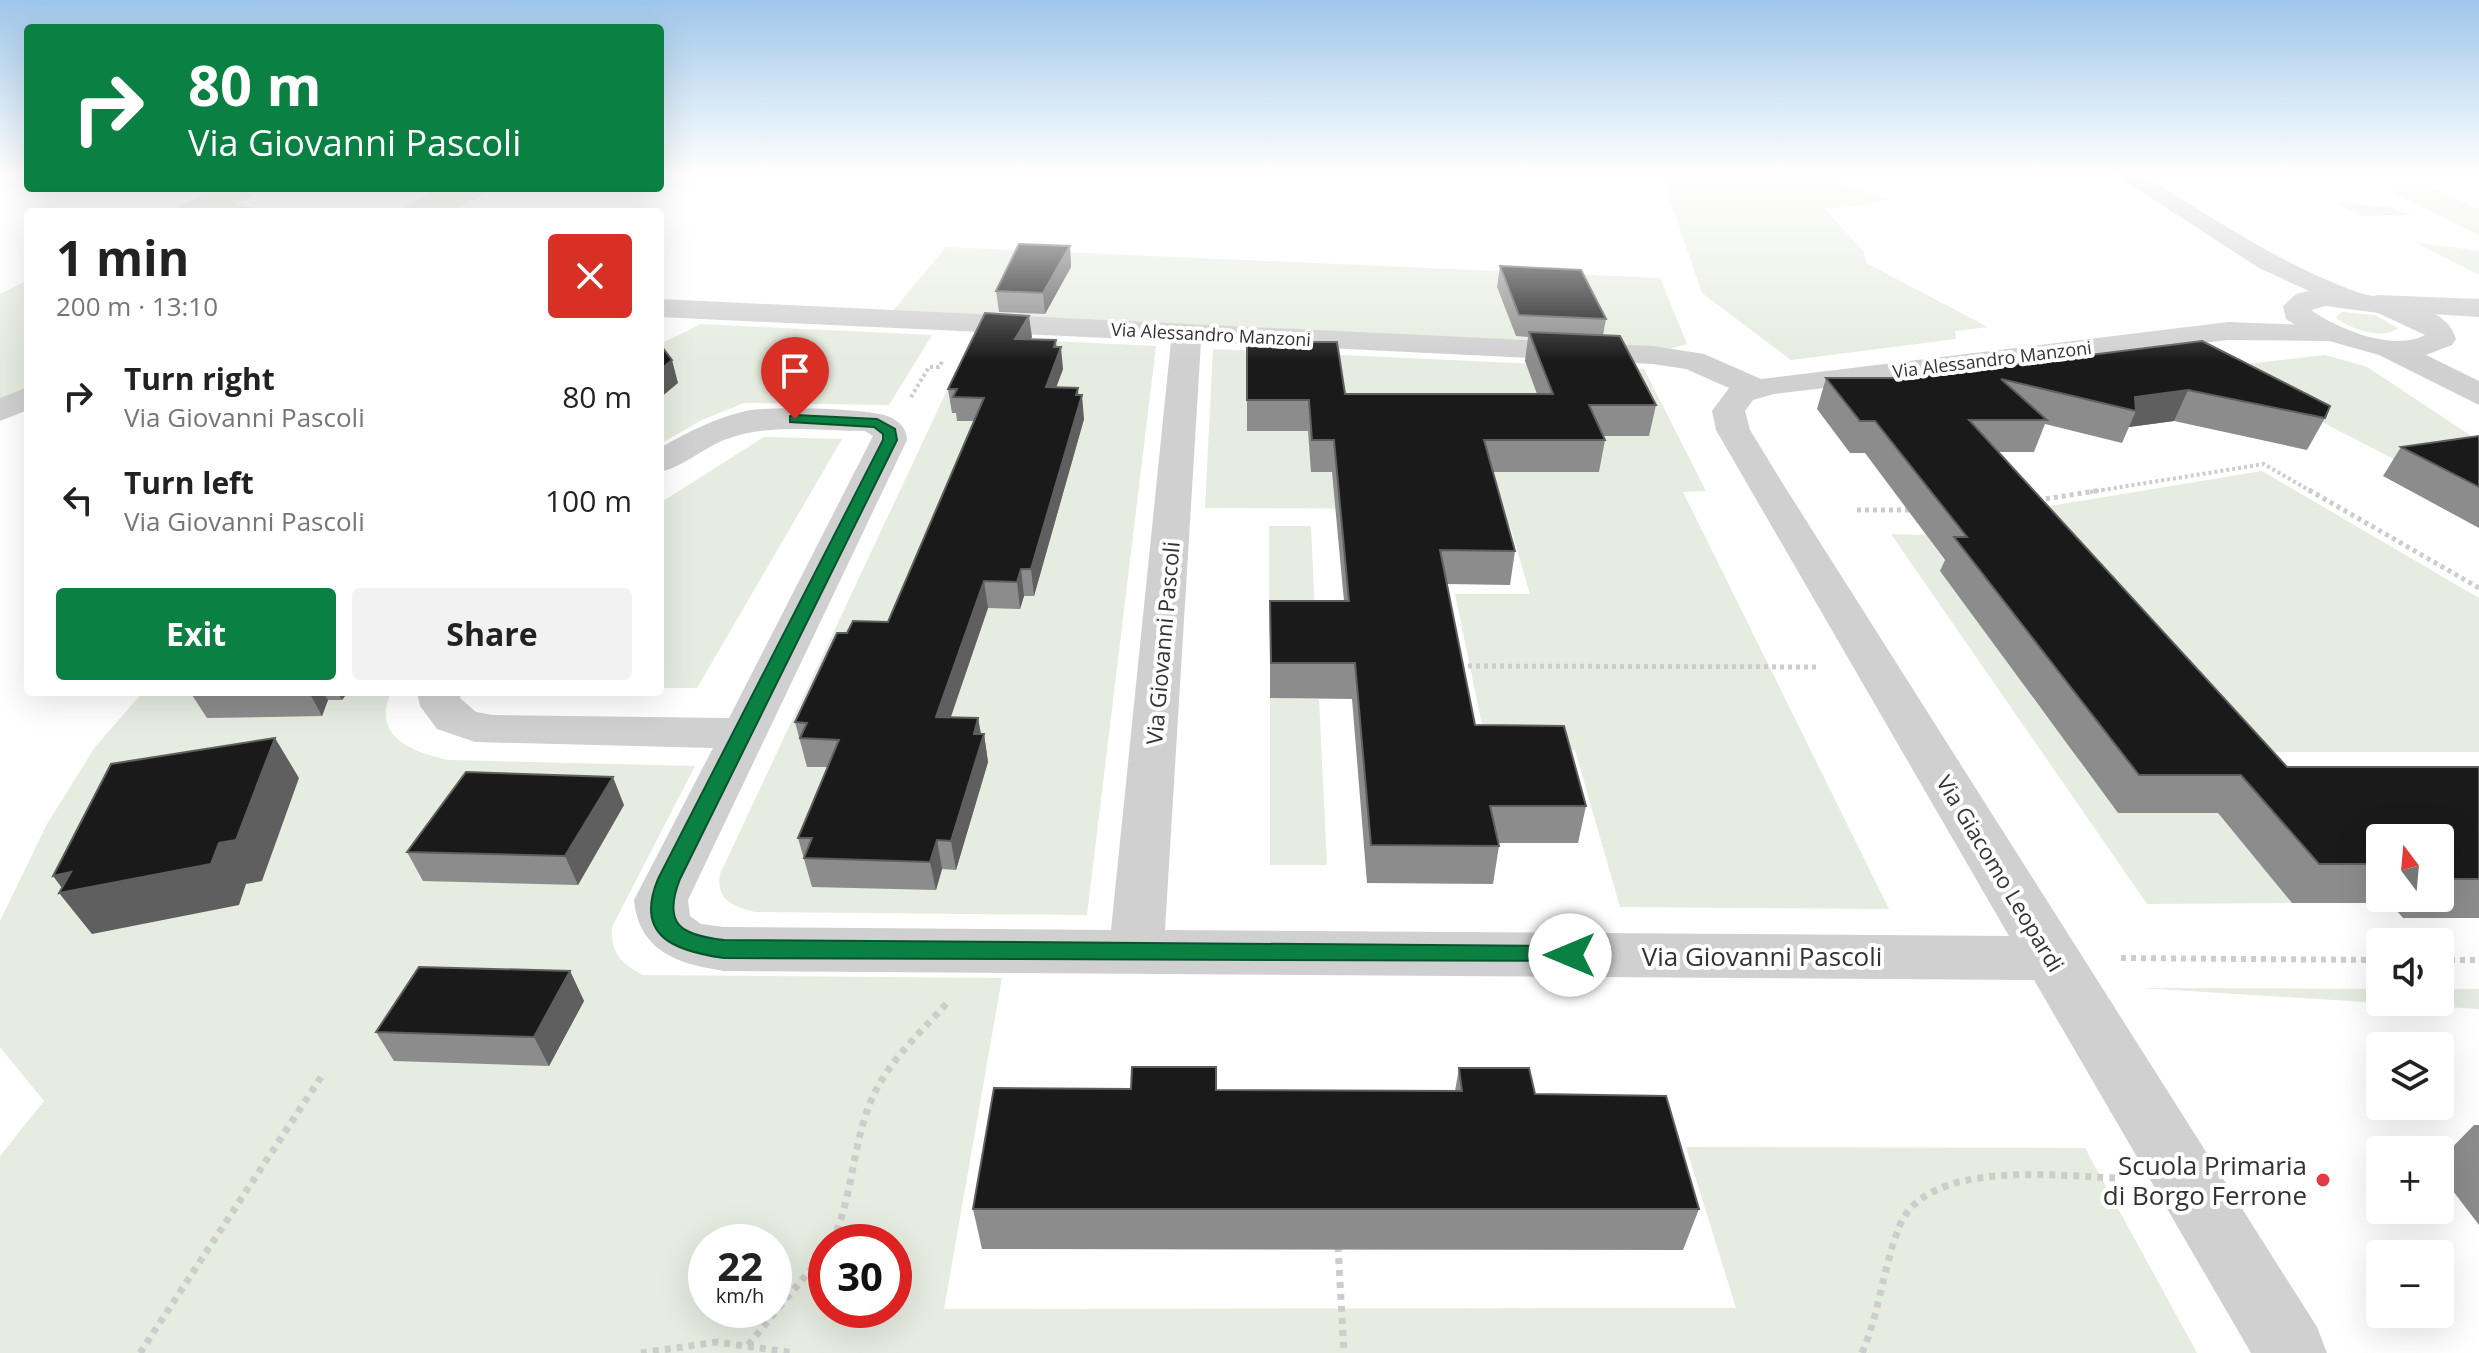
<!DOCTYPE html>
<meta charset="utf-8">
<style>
:root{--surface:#fff;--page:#f2f2f2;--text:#222;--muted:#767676;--accent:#0b8043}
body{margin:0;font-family:"Open Sans",sans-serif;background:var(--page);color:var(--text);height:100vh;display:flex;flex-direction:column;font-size:30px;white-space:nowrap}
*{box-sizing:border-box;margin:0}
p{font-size:26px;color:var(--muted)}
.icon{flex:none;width:44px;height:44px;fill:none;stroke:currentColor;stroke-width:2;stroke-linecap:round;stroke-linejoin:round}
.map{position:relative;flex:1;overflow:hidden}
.panel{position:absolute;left:24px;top:208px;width:640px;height:488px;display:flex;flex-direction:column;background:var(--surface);border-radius:8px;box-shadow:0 8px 32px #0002}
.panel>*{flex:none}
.hud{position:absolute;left:24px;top:24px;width:640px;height:168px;border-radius:8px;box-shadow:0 8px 32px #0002;background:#0b8043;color:#fff;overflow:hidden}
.needle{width:52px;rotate:344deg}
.controls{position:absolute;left:2366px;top:824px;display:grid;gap:16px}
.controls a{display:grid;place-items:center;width:88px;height:88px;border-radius:8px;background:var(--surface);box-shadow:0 8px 32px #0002;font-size:40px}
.speed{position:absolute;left:688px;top:1224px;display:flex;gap:16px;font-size:40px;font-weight:700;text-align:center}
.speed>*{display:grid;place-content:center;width:104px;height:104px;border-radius:50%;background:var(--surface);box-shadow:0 8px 32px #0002;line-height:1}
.speed small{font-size:20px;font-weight:400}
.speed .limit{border:12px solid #d22;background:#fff;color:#111}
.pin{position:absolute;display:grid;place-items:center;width:68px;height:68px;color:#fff;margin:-82px -34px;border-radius:50% 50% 50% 0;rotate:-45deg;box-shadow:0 0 8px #0007}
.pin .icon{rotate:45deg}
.me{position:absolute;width:88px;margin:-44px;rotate:270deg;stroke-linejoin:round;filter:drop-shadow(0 0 6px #0008)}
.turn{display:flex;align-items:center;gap:28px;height:168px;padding:0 32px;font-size:36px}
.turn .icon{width:104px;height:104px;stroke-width:2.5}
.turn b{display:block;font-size:56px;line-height:68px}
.round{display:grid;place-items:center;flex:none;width:84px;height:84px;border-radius:8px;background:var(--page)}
.summary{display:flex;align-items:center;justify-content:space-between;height:136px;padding:0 32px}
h1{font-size:48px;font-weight:700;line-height:60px}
.button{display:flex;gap:16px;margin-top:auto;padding:16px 32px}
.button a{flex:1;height:92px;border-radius:8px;background:var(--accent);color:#fff;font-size:32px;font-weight:700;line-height:92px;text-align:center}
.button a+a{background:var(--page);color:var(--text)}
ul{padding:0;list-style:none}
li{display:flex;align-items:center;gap:24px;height:104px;padding:0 32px}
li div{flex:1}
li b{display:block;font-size:30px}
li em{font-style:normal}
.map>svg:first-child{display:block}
</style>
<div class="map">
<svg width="2479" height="1353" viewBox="0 0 2479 1353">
<rect width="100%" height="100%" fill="#fff"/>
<!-- green -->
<path fill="#e6ecdf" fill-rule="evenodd" d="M 1709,172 L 1811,172 L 1889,199 L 1854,207 L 1824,208 L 1864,252 L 1866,263 L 1988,327 L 1955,331 L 1956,339 L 1791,360 L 1702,293 L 1664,182 Z
M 216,188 L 253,188 L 248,191 L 250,197 L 236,204 L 252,208 L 245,212 L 167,212 Z
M 438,188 L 497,188 L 449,212 L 396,212 Z
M 2438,190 L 2479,209 L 2479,235 L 2388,191 Z
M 2334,202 L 2389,207 L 2412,215 L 2362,216 Z
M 2414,242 L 2479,251 L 2479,275 Z
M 946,247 L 1660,278 L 1687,344 L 1669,349 L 892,312 Z
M 28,280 L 28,390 L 0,403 L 0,294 Z
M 2342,312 L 2375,315 L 2398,328 C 2385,340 2349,330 2336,317 Z
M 701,324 L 932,335 L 889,405 L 744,403 L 702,420 L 660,444 L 660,344 Z
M 972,337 L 1156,346 L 1087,915 L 755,912 C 732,906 716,900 720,874 Z
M 1213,349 L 1644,369 L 1706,491 L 1683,492 L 1889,909 L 1620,907 L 1575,750 L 1487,749 L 1455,594 L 1530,594 L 1510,526 L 1440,526 L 1436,509 L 1205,508 Z
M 2325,355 L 2367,367 L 2479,441 L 2417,471 L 2289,405 L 2259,409 L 2188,371 Z
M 764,437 L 842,439 L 697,688 L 660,688 L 660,503 Z
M 2262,471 L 2479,598 L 2479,752 L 2265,752 L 2044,507 Z
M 1269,526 L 1311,526 L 1316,635 L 1269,635 Z
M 1891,534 L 1926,535 C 1968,591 1999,653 2041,709 L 2055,709 L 2079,761 L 2118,813 L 2218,813 L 2292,903 L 2147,904 Z
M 143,692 L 391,692 C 371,738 413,752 448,760 L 695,766 L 612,927 C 610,952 621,964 643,975 L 1002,978 L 944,1309 L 1736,1308 L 1686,1147 L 2085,1148 L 2197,1353 L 0,1353 L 0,1156 L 44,1101 L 0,1047 L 0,921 L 47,824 L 95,747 ZM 706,1242 L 774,1242 L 774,1310 L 706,1310 ZM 826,1242 L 894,1242 L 894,1310 L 826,1310 Z
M 1270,698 L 1319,699 L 1327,865 L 1270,865 Z
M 2141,988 L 2380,989 L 2380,1002 L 2440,1002 L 2440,989 L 2479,989 L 2479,1009 Z"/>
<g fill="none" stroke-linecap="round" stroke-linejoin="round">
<!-- path-far3 -->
<path stroke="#cdcdcd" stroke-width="4" stroke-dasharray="3 3" stroke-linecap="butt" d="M 911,397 L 929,367 L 939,367 L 943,360
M 2090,492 L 2264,464 L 2312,492"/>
<!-- path-far2 -->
<path stroke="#cdcdcd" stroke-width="5" stroke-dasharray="4 4" stroke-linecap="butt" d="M 2309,490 L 2479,588
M 2038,500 L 2102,490
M 1857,510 L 1912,510
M 1460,666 L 1819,667"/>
<!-- path-far1 -->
<path stroke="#cdcdcd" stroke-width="6" stroke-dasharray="5 5" stroke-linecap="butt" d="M 2121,958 L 2380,960
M 2440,960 L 2479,960"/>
<!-- path -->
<path stroke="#cdcdcd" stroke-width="7" stroke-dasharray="6 6" stroke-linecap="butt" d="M 832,1242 C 854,1195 852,1140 874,1094 C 891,1059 921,1032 947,1003
M 1338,1246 L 1344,1353
M 748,1345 L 826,1251
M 140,1353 L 323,1074
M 641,1353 L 717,1342 L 795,1353
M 1862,1353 C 1880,1312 1883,1266 1900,1225 C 1928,1159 2058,1176 2115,1178"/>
<!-- minor -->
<path fill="#d0d0d0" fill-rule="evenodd" d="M 2377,295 L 2479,299 L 2479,317 L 2367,310 L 2363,304 L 2367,298 Z
M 660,299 L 1653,346 L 1704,354 L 1761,379 L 2228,322 L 2337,326 L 2342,332 L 2337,338 L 2327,341 L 2228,340 L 1774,394 L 1753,400 L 1745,411 L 1750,430 L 1783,484 L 2317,1327 L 2327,1353 L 2251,1353 L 2034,980 L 724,971 C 679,964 639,952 634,900 L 713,748 L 475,742 L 437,729 L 420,706 L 417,692 L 461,692 L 460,698 L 476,712 L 493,715 L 729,718 L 873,436 L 865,431 C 820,431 770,423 727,439 C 704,447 685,466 660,472 L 660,448 C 688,432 715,418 746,411 C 768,406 871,408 890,417 C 900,422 907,429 907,440 L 688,900 L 690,916 L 701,924 L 724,927 L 1111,930 L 1171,341 L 660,317 ZM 1201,342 L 1653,364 L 1686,369 L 1729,388 L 1712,411 L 1716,430 L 2009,936 L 1165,930 Z
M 28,387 L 28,410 L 0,421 L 0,398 Z"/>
<!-- tertiary -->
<path fill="#d0d0d0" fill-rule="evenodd" d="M 2111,172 L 2138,172 C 2208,214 2277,263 2354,291 C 2384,302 2446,301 2456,339 L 2452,345 L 2426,355 L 2479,381 L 2479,405 L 2379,355 L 2315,337 L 2286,319 L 2283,306 L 2296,294 L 2309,291 L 2259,268 ZM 2326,306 L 2378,313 L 2425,335 C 2393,352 2338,329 2311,310 Z"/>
</g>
<!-- wall -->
<path fill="#8c8c8c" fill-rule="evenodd" d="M 1070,246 L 1071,267 L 1045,314 L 999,312 L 996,291 Z
M 1500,266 L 1606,319 L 1603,335 L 1656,405 L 1649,436 L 1603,436 L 1605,440 L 1599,472 L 1493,472 L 1515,551 L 1510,585 L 1447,584 L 1475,725 L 1586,806 L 1578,843 L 1498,843 L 1499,846 L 1493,884 L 1367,883 L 1352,699 L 1270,698 L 1270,601 L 1344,601 L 1332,472 L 1311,472 L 1308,431 L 1247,431 L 1247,342 L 1345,394 L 1537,394 L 1525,361 L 1528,337 L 1516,336 L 1497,287 Z
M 1032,337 L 1030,340 L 1057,347 L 1063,369 L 1056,387 L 1079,395 L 1084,419 L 1034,596 L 1024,596 L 1020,609 L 988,608 L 951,717 L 978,718 L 981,734 L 984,734 L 988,762 L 956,870 L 942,869 L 936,890 L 812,887 L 798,838 L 828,767 L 807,767 L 795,722 L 847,633 L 888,622 L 974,421 L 957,421 L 956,413 L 952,413 L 948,389 Z
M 2202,341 L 2325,418 L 2307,450 L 2174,421 L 2129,427 L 2122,443 L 2045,424 L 2034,452 L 1998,452 L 2287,767 L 2479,767 L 2479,918 L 2403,918 L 2390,903 L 2292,903 L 2218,813 L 2118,813 L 1940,571 L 1945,560 L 1865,453 L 1850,453 L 1817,409 L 1826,378 L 1906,378 ZM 2380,838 L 2440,838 L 2440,898 L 2380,898 Z
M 2479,436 L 2479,528 L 2383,476 L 2401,447 Z
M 190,692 L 348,692 L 342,700 L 328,700 L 322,716 L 207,718 Z
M 624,805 L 578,885 L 423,881 L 407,852 Z
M 570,971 L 584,1001 L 549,1066 L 394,1061 L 376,1032 Z
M 1459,1068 L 1535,1094 L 1699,1209 L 1683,1250 L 982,1249 L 973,1209 L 1217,1090 L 1455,1091 Z
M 2474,1125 L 2479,1125 L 2479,1225 L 2440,1174 L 2440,1160 Z"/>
<!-- shaded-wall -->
<path fill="#5f5f5f" d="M 1070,246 L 1071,267 L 1045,314 L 1043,293 Z
M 1029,316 L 1032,337 L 1018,362 L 1015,339 Z
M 1056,340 L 1057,356 L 1061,347 L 1063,369 L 1048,410 L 1046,387 Z
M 672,360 L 678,383 L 660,398 L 660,370 Z
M 1078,388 L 1079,404 L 1082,395 L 1084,419 L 1034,596 L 1031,569 Z
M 2188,390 L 2174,421 L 2129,427 L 2136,411 L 2135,397 Z
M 1021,569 L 1024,596 L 1020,609 L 1017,582 Z
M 984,581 L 988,608 L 941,745 L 936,717 Z
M 309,692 L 323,692 L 328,700 L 322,716 Z
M 337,692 L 348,692 L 342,700 Z
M 978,718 L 982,741 L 984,734 L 988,762 L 956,870 L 951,841 L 974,734 Z
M 275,738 L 299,778 L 262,881 L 246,884 L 239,905 L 92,934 L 59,893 L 65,892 L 53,876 L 219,843 Z
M 613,777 L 624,805 L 578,885 L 565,856 Z
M 937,840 L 942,869 L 936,890 L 930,862 Z
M 570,971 L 584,1001 L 549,1066 L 534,1037 Z"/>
<!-- building -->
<path fill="#1a1a1a" stroke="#5f5f5f" stroke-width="2" d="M 1019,244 L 1070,246 L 1043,293 L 996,291 Z
M 1500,266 L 1581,270 L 1606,319 L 1519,315 Z
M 985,313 L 1029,316 L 1015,339 L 1056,340 L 1054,347 L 1061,347 L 1046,387 L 1078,388 L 1076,395 L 1082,395 L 1031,569 L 1021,569 L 1017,582 L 984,581 L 936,717 L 978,718 L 974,734 L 984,734 L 951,841 L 937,840 L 930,862 L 804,858 L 812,838 L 798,838 L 839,740 L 800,738 L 807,723 L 795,722 L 837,633 L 847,633 L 853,621 L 888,622 L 984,398 L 953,397 L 957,389 L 948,389 Z
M 1529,332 L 1620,336 L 1656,405 L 1589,405 L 1605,440 L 1484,440 L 1515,551 L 1440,550 L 1475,725 L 1564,726 L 1586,806 L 1490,806 L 1499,846 L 1371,845 L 1355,663 L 1271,663 L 1270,601 L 1349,601 L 1334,440 L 1312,440 L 1309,400 L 1247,400 L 1247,342 L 1337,342 L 1345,394 L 1553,394 Z
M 2202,341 L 2330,406 L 2325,418 L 2188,390 L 2135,397 L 2136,411 L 2001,379 L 2047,420 L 1969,420 L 2287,767 L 2479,767 L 2479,879 L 2440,879 L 2440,838 L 2380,838 L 2380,864 L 2319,864 L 2241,775 L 2139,775 L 1954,537 L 1967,537 L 1875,421 L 1860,421 L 1826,378 L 1906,378 Z
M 660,344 L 672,360 L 660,370 Z
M 2479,436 L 2479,487 L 2401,447 Z
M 275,738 L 236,840 L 219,843 L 211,864 L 59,893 L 71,872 L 53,876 L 111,764 Z
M 466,772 L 613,777 L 565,856 L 407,852 Z
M 419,967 L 570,971 L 534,1037 L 376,1032 Z
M 1132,1067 L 1216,1067 L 1216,1090 L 1462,1091 L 1459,1068 L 1529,1068 L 1535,1094 L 1666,1096 L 1699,1209 L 973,1209 L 994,1088 L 1131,1089 Z"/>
<!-- sky -->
<linearGradient id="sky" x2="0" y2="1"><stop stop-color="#9ec6ea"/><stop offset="0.48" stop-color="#fff"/><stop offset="1" stop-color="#fff" stop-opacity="0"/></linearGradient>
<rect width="2479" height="361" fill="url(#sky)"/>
<!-- route -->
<path fill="#0b8043" stroke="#07532c" stroke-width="2" d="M 795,415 L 877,419 L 895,429 L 897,440 L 680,879 C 662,925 681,935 724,940 L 1570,946 L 1578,949 L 1581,955 L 1578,961 L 724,958 C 675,951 634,937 658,879 L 883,440 L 883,434 L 874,427 L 790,422 L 790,416 Z"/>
<!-- markers -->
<circle fill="#e63946" stroke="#fff" stroke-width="3" cx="2323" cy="1180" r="8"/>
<g text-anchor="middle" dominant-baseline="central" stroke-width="8" stroke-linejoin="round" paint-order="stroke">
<!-- far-street labels -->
<g font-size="18" fill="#333" stroke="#fff">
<text transform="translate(1211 334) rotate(3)">Via Alessandro Manzoni</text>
<text transform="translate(1992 359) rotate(-7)">Via Alessandro Manzoni</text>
</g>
<!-- street labels -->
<g font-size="22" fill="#333" stroke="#fff">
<text transform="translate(1162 643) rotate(-85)">Via Giovanni Pascoli</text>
<text transform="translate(2001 873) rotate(59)">Via Giacomo Leopardi</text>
</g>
<!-- near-street labels -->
<g font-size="26" fill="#333" stroke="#fff">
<text x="1762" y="956">Via Giovanni Pascoli</text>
</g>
<!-- near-poi labels -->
<g font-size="26" fill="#333" stroke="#fff" text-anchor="end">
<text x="2307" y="1165">Scuola Primaria<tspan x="2307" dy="30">di Borgo Ferrone</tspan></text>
</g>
</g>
</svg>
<div class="controls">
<a><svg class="needle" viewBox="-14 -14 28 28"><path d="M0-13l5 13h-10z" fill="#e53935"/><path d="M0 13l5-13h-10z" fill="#767676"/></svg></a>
<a><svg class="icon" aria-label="sound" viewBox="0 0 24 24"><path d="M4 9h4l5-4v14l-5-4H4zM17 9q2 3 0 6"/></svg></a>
<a><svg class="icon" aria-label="layers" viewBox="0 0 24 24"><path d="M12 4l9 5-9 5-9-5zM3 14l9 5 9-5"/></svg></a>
<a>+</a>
<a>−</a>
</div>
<div class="speed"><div>22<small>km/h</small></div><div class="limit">30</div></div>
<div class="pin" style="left:795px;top:419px;background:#d93025"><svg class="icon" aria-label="arrive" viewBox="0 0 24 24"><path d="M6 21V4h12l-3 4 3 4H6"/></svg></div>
<svg class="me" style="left:1570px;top:955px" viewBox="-20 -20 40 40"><circle r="19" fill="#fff"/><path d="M0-13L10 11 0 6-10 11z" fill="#0b8043"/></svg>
<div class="hud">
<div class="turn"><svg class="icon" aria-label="right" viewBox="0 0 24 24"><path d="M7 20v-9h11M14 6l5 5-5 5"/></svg><div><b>80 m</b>Via Giovanni Pascoli</div></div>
</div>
<section class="panel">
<div class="summary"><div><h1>1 min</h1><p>200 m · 13:10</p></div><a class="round" style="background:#d93025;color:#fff"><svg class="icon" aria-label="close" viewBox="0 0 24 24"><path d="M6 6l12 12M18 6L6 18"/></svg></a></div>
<ul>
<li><svg class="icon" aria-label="right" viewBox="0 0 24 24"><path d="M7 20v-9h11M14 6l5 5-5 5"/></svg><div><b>Turn right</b><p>Via Giovanni Pascoli</p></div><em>80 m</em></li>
<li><svg class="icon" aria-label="left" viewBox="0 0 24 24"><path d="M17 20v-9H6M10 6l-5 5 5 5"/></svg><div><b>Turn left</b><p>Via Giovanni Pascoli</p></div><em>100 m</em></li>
</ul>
<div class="button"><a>Exit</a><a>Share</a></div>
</section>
</div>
